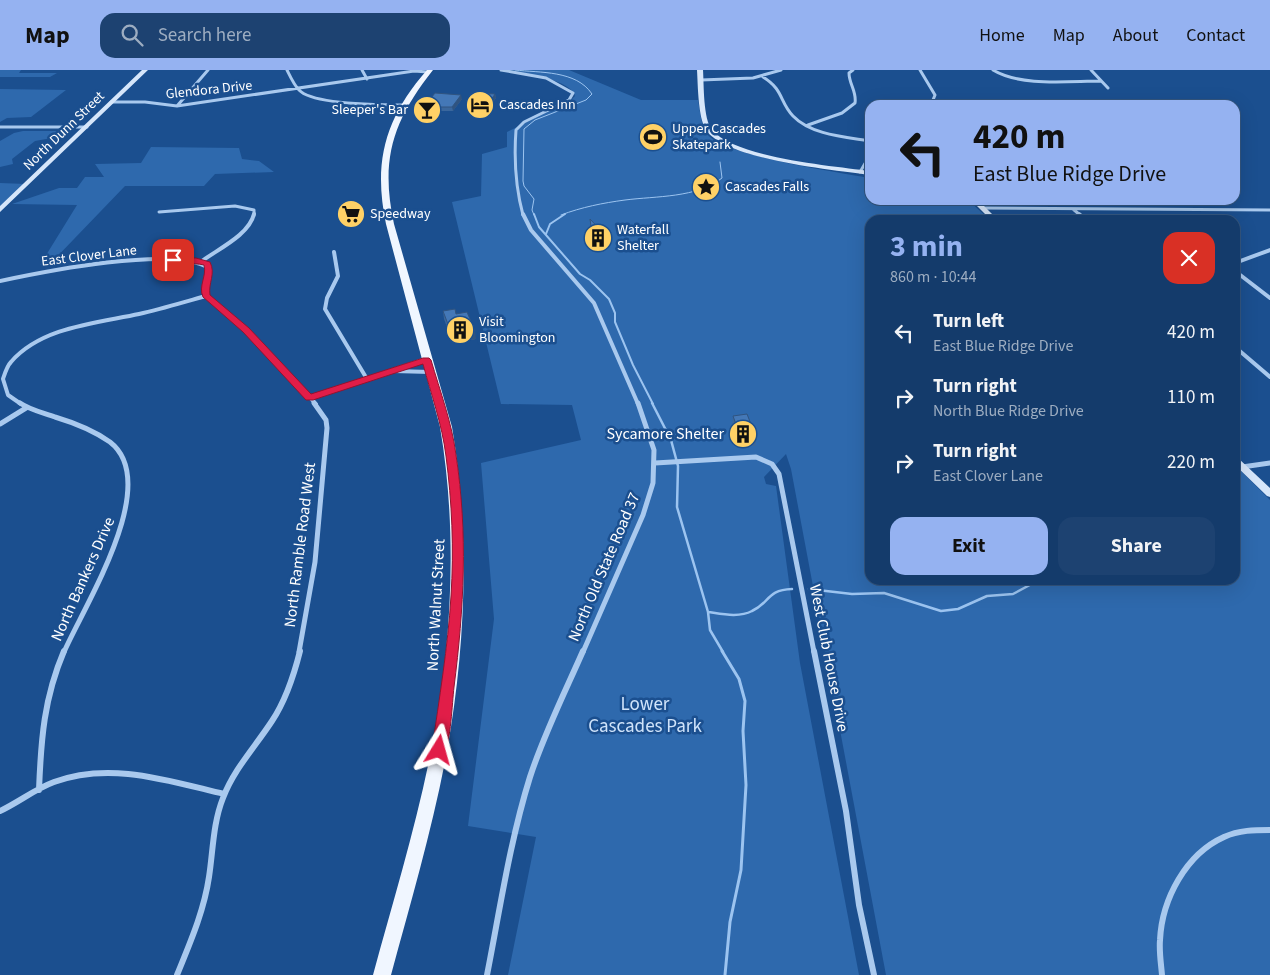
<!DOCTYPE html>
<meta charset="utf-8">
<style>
:root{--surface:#143b6b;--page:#1d4271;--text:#f1f3f6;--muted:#9dadc1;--line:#33557e;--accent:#95b2f1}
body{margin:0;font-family:"Source Sans 3",sans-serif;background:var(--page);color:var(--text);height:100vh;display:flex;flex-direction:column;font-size:19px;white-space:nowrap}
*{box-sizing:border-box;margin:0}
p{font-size:16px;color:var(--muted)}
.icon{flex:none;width:28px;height:28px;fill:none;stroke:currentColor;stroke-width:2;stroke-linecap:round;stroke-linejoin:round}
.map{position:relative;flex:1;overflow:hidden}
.sheet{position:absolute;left:865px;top:145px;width:375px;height:370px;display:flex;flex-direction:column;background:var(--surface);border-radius:15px;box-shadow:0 5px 20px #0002,0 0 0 1px var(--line)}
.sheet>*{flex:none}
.top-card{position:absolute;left:865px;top:30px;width:375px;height:105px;border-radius:15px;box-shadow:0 5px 20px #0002,0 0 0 1px var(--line);background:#95b2f1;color:#111;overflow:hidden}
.pin{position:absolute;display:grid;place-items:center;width:42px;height:42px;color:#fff;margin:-21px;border-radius:10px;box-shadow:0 2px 8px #0006}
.me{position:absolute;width:55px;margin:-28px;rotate:8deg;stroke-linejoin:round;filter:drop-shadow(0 0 4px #0008)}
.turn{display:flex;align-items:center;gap:18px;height:105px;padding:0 25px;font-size:22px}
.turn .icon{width:65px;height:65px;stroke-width:2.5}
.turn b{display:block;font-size:35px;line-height:42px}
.round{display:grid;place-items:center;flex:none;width:52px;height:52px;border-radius:15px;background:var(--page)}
.head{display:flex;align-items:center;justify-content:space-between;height:85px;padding:0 25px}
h1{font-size:30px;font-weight:700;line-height:38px;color:var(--accent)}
.button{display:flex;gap:10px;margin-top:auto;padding:10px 25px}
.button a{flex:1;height:58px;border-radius:15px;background:var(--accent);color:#111;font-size:20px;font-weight:700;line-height:58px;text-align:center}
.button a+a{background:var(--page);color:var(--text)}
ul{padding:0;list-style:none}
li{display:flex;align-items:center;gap:15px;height:65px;padding:0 25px}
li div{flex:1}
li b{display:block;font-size:19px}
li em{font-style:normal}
header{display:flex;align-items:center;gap:30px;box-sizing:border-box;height:70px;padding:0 25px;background:var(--accent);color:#111}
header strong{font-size:24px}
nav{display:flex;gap:28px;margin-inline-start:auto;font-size:18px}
.search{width:350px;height:45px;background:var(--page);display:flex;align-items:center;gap:12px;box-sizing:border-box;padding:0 18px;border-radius:15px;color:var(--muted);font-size:19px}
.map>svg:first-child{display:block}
</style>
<header>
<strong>Map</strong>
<div class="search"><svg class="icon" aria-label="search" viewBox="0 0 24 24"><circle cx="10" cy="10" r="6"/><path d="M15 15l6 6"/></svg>Search here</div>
<nav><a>Home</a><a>Map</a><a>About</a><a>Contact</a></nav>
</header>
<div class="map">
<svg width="1270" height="905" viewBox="0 0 1270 905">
<rect width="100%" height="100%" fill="#1b4f8f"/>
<!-- green -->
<path fill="#2e69ad" d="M 0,0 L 21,0 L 19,3 L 57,3 L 50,7 L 0,7 Z
M 505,0 L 569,0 L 641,30 L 698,30 C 700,40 701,56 707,64 C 724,86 838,102 870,108 L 870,130 L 968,130 L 990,150 L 870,150 L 870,510 L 1235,510 L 1235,395 L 1270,430 L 1270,905 L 886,905 L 791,399 L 786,384 L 764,407 L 766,414 L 776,416 L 800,593 L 859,905 L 508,905 L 536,767 L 468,756 L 494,549 L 481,393 L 581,370 L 572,335 L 501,334 L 452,132 L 481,126 L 482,84 L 507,77 L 507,62 L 571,30 L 575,26 C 571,9 521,3 505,0 Z
M 0,19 L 66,20 L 31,47 L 7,48 L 0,52 Z
M 23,61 L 61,61 L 63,66 L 35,71 L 12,89 L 13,94 L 0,97 L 0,71 L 14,63 Z
M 151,77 L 239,78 L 242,89 L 259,91 L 274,102 L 215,104 L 204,116 L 125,116 L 49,195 L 40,195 L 77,135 L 12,134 L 59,118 L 77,118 L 85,107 L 104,107 L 95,94 L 141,93 Z
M 0,113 L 26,114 L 0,140 Z"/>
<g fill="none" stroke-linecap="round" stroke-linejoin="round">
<!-- stream-far3 -->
<path stroke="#9cc4f0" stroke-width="1" d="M 515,0 C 540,3 576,0 592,24 L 586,30 L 535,50 L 524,59 L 523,111 L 524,116 L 534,129 L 532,140 L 534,145
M 561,145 C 582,137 603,133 625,130 C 656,126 697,128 722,108 L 720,92"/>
<!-- stream-far2 -->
<path stroke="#9cc4f0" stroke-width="2" d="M 534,144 L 539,157 L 580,204 L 590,210 L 609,229 L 615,243 L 615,252 L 633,295 L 653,334
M 546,164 L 550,154 L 565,144"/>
<!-- stream-far1 -->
<path stroke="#9cc4f0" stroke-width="2.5" d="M 652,333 L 671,370 L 678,396 L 677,437 L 708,542 L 710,560 L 723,582
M 809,519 L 852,524 L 884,523 L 941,541 L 958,539 L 987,526 L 1013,524 L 1039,510
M 708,542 C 722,544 739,548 752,541 C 771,532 766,520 792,519"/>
<!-- stream -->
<path stroke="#9cc4f0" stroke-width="3" d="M 722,581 L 739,609 L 745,631 L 743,661 L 746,715 L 741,800 L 730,852 L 725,905"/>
<!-- street-far3 -->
<path stroke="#a9c9ee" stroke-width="3" d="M 287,0 C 290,6 294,15 299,20 C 313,35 384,35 405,35
M 362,0 L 367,9
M 501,0 L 546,8 L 573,23 L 569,30 L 524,52 L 516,60 C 514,87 516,119 523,145
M 920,0 L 935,25 L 931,35
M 993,0 C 1021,17 1069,11 1101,11
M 1091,0 L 1108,18
M 763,7 C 784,20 779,31 793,46 C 811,65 846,67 870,71
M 701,10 L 753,8 L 781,0
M 111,32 L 145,32 L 177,36 L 414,1 L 428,2
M 177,36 L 208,0
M 808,55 L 842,43 L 855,33 C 857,22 849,14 849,3 L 853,0
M 0,57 L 87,57
M 860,102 L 870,85
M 983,138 L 1270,140
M 1073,139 L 1080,145
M 159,142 L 235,136 L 254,140 L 254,145"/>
<!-- street-far2 -->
<path stroke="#a9c9ee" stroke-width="4" d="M 523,144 L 531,160 L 594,233 L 638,334
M 1079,144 L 1086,150
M 334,182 L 338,206 L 327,228 L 325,239 L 367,309
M 202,191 C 218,179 249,165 254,144
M 1235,193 L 1270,180
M 1235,201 L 1270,228
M 0,211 C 42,202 174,175 209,198 L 205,220 L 206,226
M 206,226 L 246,260 L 316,334
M 1235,277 L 1270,307
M 394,301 L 430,302
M 310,328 L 426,289
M 21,334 L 8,325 L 3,309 C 5,303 7,296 11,292 C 41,257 97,253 139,244 C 162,239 184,232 206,226"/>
<!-- street-far1 -->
<path stroke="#a9c9ee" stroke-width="5" d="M 20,333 C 30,340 44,343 55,347 C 75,353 93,360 110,372 C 163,413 84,536 64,582
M 0,354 L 26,338
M 655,393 L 756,387 L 772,394 L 779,404 L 814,582
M 1242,397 L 1270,393
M 299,582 L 315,492 L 327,358 L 326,350 L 314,333
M 583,582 L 643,445 L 653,413 L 654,380 L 638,333"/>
<!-- street -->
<path stroke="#a9c9ee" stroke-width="6" d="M 814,581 L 846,741 L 859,835 L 874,905
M 39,720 C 41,669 44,628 64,581
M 0,741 C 19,732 35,719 54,712 C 110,691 169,711 224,724
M 177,905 C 190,873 204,841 209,807 C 213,781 213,753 223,728 C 234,699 255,677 272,651 C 286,630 294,605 300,581
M 487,905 C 500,839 510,771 530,707 C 544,664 565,622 583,581
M 1162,905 C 1161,893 1159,882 1160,870 C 1162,829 1186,784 1224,767 C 1239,760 1255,760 1270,760"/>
<!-- secondary -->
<path fill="#d6e6fa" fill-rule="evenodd" d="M 142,0 L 148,0 L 0,142 L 0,136 Z
M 697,0 L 703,0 C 704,14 703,49 712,60 C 736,88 834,96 870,101 L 870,105 C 835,100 726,90 706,60 C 698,47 698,16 697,0 Z
M 971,130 L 978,130 L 998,150 L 991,150 Z
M 1235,387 L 1238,388 L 1270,418 L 1270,427 L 1267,426 L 1235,395 Z"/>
<!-- primary -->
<path fill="#f0f6ff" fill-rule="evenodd" d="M 427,0 L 433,0 C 393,51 380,89 394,154 L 452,357 C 470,463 466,575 447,681 C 433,757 411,831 391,905 L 373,905 C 393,831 416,757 431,681 C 452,577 458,462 440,357 L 386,154 C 373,92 385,48 427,0 Z"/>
</g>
<!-- wall -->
<path fill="#3a679d" d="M 495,24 L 496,28 L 487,40 L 471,39 L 471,35 Z
M 462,29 L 453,41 L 424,41 L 424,37 Z
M 590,149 L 606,171 L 597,173 L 592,168 Z
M 443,241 L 456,244 L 476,269 L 453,273 L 444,249 Z
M 733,346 L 756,367 L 756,376 L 740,376 L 732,355 Z"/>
<!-- shaded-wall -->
<path fill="#305480" d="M 495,24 L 496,28 L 487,40 L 487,36 Z
M 461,25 L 462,29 L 453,41 L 452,37 Z
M 606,166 L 606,171 L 597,173 L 597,168 Z
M 475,261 L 476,269 L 453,273 L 452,265 Z"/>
<!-- building -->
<path fill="#4478b7" stroke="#305480" d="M 435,23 L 461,25 L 452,37 L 424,37 Z
M 480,23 L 495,24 L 487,36 L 471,35 Z
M 590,149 L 606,166 L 597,168 L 592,163 Z
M 455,239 L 456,244 L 467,242 L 475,261 L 452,265 L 443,241 Z
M 747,344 L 756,367 L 741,368 L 733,346 Z"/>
<!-- route -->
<path fill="#e11d48" stroke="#92132f" d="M 170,188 L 196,188 L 210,192 C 216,204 208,213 210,225 L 249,258 L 311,324 L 423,288 L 429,288 L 431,290 C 440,321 452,353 456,385 C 468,464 464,538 454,617 C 452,634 451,670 444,684 L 439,686 L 434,684 L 432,680 C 439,629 448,577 451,526 C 454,479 452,432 446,386 C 442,354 431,324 423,294 L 313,330 L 306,330 L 243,262 L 203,227 C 198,216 207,206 204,195 C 193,192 178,196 169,190 Z"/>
<!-- icons -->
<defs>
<symbol id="hotel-disc" viewBox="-11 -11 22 22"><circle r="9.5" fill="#ffd166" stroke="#1b4f8f"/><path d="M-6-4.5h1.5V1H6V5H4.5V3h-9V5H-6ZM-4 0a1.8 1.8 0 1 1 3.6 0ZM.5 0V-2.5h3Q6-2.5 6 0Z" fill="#111"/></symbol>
<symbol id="bar-disc" viewBox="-11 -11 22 22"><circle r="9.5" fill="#ffd166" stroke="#1b4f8f"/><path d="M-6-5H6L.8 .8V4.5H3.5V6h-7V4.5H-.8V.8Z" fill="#111"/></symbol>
<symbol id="stadium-disc" viewBox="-11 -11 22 22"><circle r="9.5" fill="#ffd166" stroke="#1b4f8f"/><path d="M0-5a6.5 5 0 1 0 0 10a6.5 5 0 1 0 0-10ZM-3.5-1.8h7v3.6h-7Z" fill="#111"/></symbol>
<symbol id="sight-disc" viewBox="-11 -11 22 22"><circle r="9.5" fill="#ffd166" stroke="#1b4f8f"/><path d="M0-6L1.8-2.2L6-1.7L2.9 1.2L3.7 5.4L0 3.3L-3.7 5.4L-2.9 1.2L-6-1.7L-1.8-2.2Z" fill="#111"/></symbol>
<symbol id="supermarket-disc" viewBox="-11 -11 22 22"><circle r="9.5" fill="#ffd166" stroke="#1b4f8f"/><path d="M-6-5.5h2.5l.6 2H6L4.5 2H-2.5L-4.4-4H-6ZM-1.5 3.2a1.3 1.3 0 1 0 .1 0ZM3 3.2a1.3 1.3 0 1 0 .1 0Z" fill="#111"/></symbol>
<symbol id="building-disc" viewBox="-11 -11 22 22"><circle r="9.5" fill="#ffd166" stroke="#1b4f8f"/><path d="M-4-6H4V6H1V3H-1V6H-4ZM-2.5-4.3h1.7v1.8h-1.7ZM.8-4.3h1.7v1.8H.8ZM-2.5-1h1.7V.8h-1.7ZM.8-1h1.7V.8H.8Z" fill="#111"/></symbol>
</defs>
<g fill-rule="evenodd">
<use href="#hotel-disc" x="464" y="19" width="32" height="32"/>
<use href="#bar-disc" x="411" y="24" width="32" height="32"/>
<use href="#stadium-disc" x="637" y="51" width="32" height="32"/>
<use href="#sight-disc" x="690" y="101" width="32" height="32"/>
<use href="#supermarket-disc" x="335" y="128" width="32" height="32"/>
<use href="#building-disc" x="582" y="152" width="32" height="32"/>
<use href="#building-disc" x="444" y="244" width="32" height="32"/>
<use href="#building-disc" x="727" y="348" width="32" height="32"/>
</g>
<g text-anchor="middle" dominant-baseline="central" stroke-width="5" stroke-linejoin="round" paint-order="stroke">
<!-- far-street labels -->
<g font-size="14" fill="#fff" stroke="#1b4f8f">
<text transform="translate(209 20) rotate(-6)">Glendora Drive</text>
<text transform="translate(64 61) rotate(-44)">North Dunn Street</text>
<text transform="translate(89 186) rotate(-7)">East Clover Lane</text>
</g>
<!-- far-poi labels -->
<g font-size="14" fill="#fff" stroke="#1b4f8f" text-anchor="start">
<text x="499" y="35">Cascades Inn</text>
<text x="408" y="40" text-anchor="end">Sleeper's Bar</text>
<text x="672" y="59">Upper Cascades<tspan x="672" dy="16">Skatepark</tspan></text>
<text x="725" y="117">Cascades Falls</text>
<text x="370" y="144">Speedway</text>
<text x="617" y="160">Waterfall<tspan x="617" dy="16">Shelter</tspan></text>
<text x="479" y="252">Visit<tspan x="479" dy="16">Bloomington</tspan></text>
</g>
<!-- poi labels -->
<g font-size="16" fill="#fff" stroke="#1b4f8f" text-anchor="end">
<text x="724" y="364">Sycamore Shelter</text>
</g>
<!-- street labels -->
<g font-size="16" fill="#fff" stroke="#1b4f8f">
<text transform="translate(300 475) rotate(-83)">North Ramble Road West</text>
<text transform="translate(604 497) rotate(-67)">North Old State Road 37</text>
<text transform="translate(83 509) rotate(-66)">North Bankers Drive</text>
<text transform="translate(436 535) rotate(-87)">North Walnut Street</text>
<text transform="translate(829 588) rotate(79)">West Club House Drive</text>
</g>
<!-- near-park labels -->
<g font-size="19" fill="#cfe3fa" stroke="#1b4f8f">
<text x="645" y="634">Lower<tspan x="645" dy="22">Cascades Park</tspan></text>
</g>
</g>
</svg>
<div class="pin" style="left:173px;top:190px;background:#d93025"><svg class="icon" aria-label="arrive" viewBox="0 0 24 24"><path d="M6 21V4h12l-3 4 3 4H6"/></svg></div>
<svg class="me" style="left:439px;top:680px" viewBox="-20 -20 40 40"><path d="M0-17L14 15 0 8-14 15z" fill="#e11d48" stroke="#fff" stroke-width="4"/></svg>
<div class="top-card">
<div class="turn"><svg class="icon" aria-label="left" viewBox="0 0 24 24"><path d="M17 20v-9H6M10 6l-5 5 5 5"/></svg><div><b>420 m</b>East Blue Ridge Drive</div></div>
</div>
<section class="sheet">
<div class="head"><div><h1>3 min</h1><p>860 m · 10:44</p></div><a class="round" style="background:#d93025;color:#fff"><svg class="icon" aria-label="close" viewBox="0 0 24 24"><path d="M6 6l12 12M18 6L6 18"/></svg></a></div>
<ul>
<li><svg class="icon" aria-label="left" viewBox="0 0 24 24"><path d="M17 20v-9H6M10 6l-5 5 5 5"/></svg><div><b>Turn left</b><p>East Blue Ridge Drive</p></div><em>420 m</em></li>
<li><svg class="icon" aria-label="right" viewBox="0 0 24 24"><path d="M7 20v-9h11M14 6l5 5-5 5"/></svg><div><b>Turn right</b><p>North Blue Ridge Drive</p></div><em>110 m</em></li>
<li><svg class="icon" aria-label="right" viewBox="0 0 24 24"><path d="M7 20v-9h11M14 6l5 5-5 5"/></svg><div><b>Turn right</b><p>East Clover Lane</p></div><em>220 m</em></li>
</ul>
<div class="button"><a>Exit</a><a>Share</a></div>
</section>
</div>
